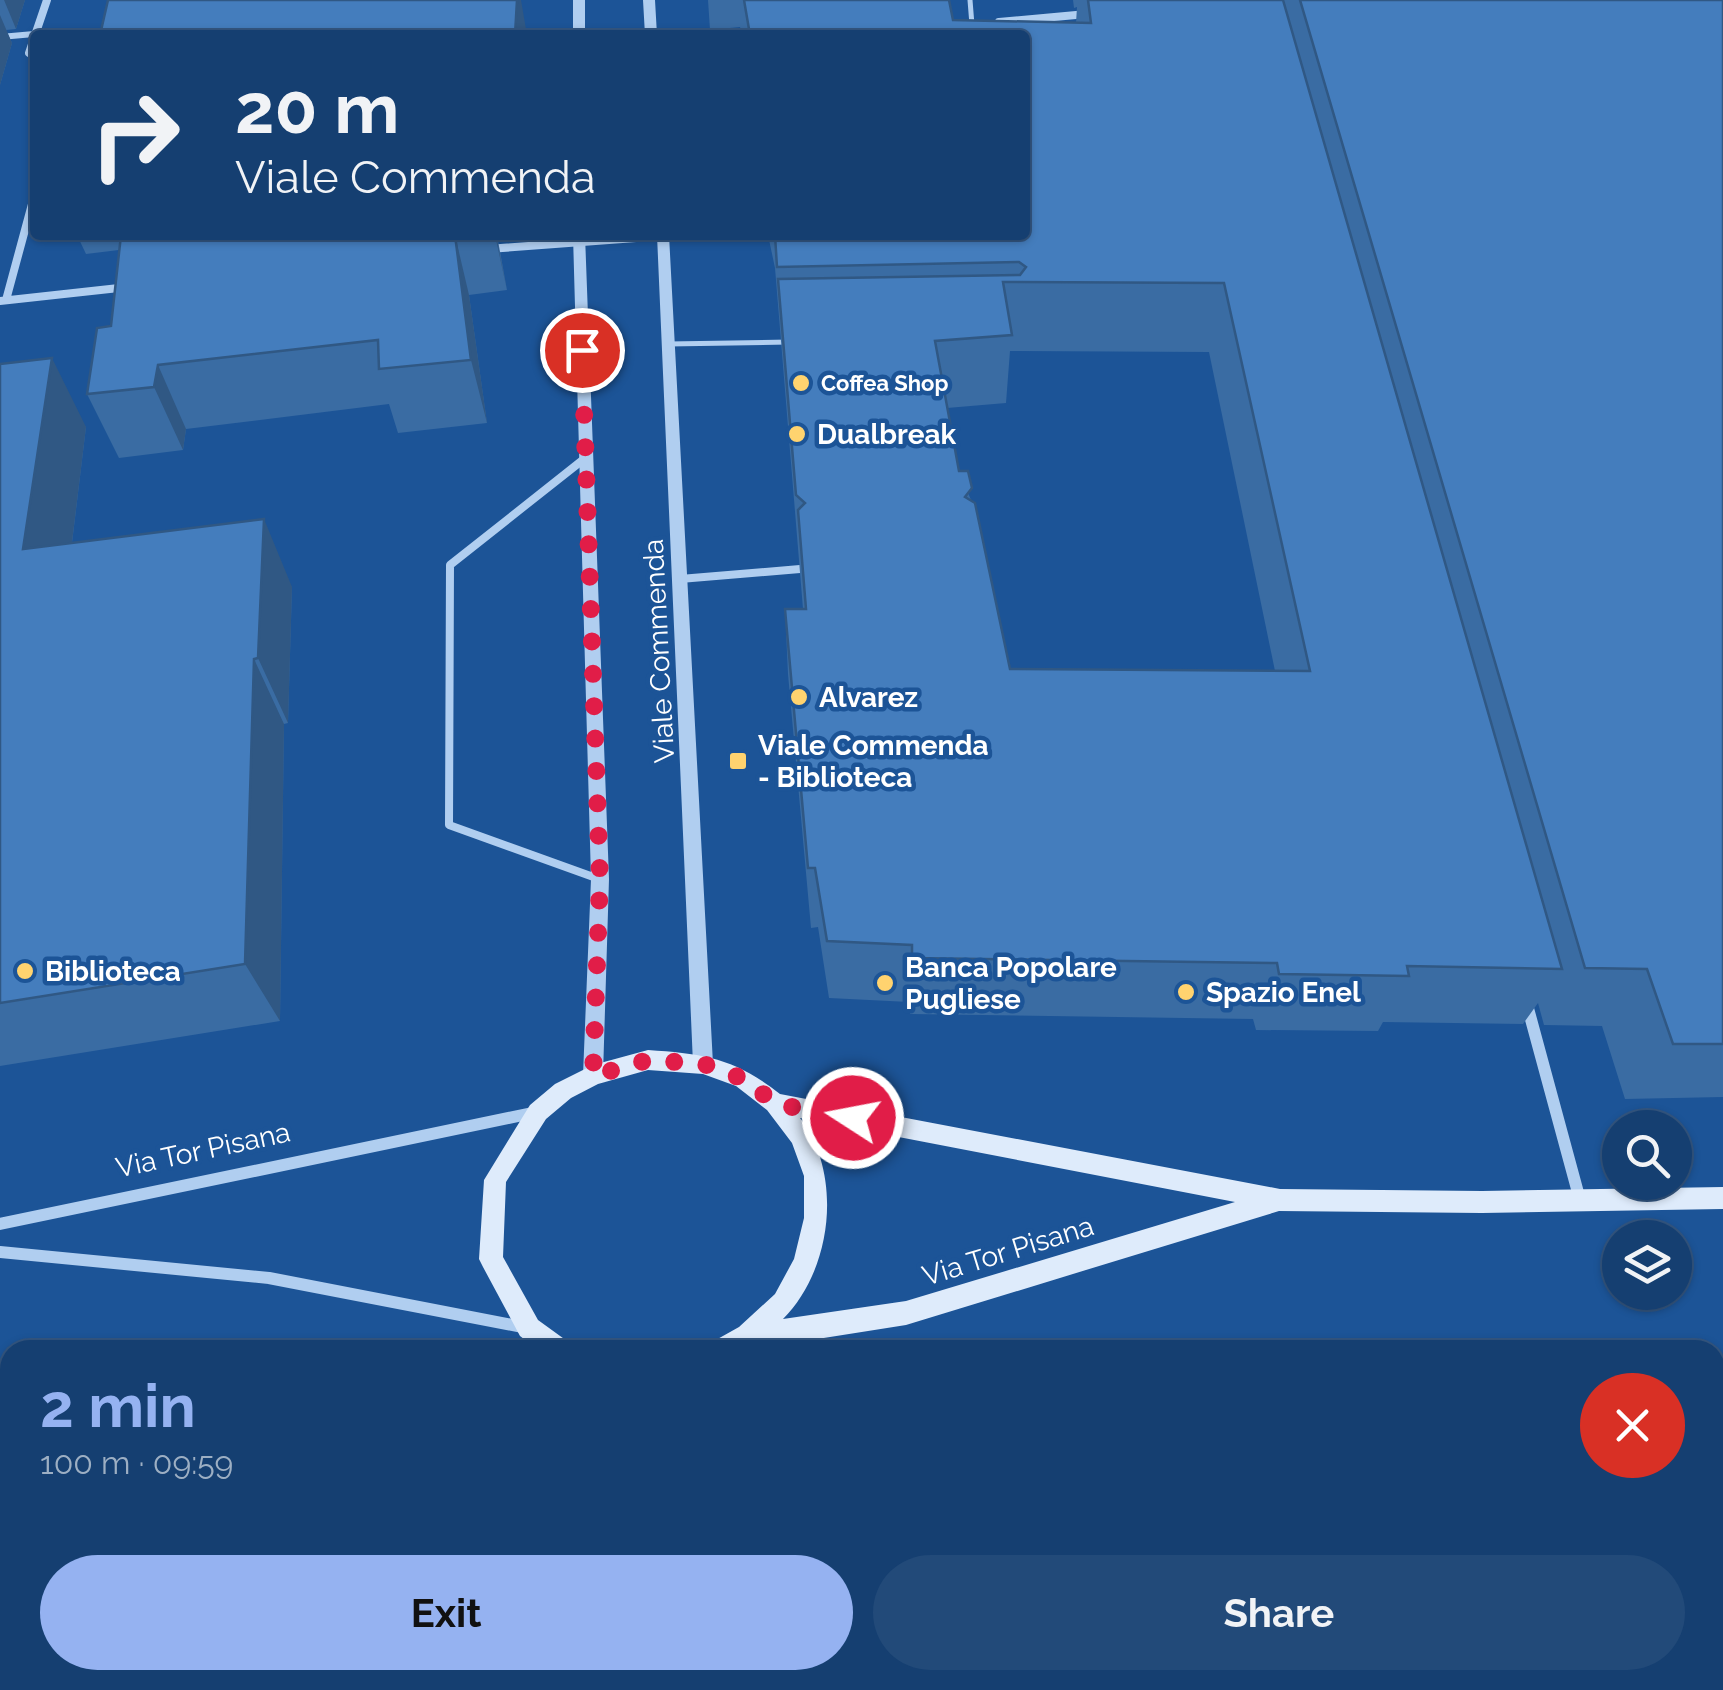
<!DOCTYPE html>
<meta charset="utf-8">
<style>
:root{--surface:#153f71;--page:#224a79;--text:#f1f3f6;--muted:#9dafc3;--line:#345884;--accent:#95b2f1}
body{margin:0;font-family:Raleway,sans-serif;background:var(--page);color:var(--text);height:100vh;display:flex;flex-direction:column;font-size:38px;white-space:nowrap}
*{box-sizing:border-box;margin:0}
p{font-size:32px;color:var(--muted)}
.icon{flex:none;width:55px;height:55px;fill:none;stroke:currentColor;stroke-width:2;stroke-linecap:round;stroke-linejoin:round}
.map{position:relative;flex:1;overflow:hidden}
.details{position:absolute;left:0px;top:1340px;width:1725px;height:350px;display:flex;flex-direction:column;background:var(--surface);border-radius:30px 30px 0 0;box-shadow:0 2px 8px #0004,0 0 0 2px var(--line)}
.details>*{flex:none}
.hud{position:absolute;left:30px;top:30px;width:1000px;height:210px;border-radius:10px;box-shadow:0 2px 8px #0004,0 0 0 2px var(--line);background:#153f71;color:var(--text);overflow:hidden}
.controls{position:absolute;left:1602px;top:1110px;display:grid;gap:20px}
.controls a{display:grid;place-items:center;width:90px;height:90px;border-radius:50%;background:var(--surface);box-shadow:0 2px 8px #0004,0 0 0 2px var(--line);font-size:50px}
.pin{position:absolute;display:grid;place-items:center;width:85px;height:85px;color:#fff;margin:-42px;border:5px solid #fff;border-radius:50%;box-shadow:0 2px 10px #0007}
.me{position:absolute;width:110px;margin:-55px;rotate:281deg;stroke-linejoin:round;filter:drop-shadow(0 0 8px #0008)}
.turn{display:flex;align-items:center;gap:35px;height:210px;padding:0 40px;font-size:45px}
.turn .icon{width:130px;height:130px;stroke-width:2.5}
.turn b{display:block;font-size:70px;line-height:85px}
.round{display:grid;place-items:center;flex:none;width:105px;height:105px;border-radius:52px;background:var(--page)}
.overview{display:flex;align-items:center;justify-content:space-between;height:170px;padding:0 40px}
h1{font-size:60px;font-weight:700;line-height:75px;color:var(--accent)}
.primary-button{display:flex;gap:20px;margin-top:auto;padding:20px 40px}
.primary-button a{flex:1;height:115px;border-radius:60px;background:var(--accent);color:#111;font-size:40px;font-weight:700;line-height:115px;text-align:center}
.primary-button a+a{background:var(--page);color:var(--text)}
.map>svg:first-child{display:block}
</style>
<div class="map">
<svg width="1723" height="1690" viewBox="0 0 1723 1690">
<rect width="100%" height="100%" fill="#1c5497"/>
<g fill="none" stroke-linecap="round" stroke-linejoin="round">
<!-- service-far1 -->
<path stroke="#b0cef0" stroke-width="5" d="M 970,0 L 972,25
M 668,344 L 789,342"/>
<!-- service -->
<path stroke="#b0cef0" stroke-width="8" d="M 584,459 L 450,565 L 449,825 L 599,879
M 680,579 L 800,569"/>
<!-- pedestrian -->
<path stroke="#b0cef0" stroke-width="6" d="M 0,37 L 34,34"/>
<!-- minor-far1 -->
<path stroke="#b0cef0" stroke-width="8" d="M 999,22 L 1087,14
M 35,57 L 29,53 L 47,0
M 488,249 L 663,236
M 6,300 L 35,193
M 0,301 L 128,287"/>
<!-- minor -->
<path stroke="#b0cef0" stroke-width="12" d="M 1526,1001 L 1580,1200
M 0,1224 L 537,1112
M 0,1252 L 269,1278 L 528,1328"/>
<!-- tertiary -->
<path fill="#b0cef0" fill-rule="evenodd" d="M 573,0 L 585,0 L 585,35 L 573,35 Z
M 643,0 L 655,0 L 657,35 L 645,35 Z
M 573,235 L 585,235 L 609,879 L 603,1075 L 600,1081 L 593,1084 L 586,1081 L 583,1075 L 591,879 Z
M 657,235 L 669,235 L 713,1064 L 710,1070 L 703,1073 L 696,1070 L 693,1064 Z"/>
<!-- secondary -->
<path fill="#deebfb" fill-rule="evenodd" d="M 648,1050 C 705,1054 734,1058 780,1094 L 1280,1189 L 1482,1191 L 1723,1187 L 1723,1209 L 1482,1213 L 1279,1211 L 906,1325 L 747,1350 L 711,1350 L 714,1341 L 739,1327 L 775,1294 L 794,1259 L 804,1218 L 804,1176 L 792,1143 L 767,1110 L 736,1086 L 703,1074 L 648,1070 L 598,1084 L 571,1098 L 546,1119 L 506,1182 L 503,1257 L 538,1320 L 567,1341 L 570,1350 L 538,1350 L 520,1336 L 483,1267 L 479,1259 L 484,1180 L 530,1105 L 555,1084 L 593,1065 ZM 800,1118 L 1235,1202 L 906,1301 L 783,1319 C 833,1269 843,1174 800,1118 Z"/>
</g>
<!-- wall -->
<path fill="#3a6ca3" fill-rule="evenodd" d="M 0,0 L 25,0 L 16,29 L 6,30 L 12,43 L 0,85 Z
M 708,0 L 949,0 L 953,20 L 1076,23 L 1077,7 L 1074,8 L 1073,0 L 1723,0 L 1723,1097 L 1625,1099 L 1602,1026 L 1544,1025 L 1538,1003 L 1523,1024 L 1383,1022 L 1378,1031 L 1256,1030 L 1253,1019 L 910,1014 L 909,1002 L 829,998 L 818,927 L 811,928 L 788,674 L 785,609 L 803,609 L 775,268 L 768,235 L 1025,235 L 1025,35 L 742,35 L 740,27 L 710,30 ZM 1010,351 L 1209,352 L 1275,671 L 1010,669 L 971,500 L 959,471 L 947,408 L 1006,403 Z
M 77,235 L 497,235 L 507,290 L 469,295 L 487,423 L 398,433 L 389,404 L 186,429 L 183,450 L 119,458 L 87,394 L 111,326 L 119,250 L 86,254 Z
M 0,364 L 86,427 L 72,543 L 292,587 L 288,723 L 284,724 L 280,1021 L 0,1066 Z"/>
<!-- shaded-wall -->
<path fill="#305884" d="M 4,0 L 25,0 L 16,29 Z
M 510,0 L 521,0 L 527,35 L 515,35 Z
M 0,15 L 12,43 L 0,85 Z
M 455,235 L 469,295 L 487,423 L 471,360 Z
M 495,235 L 496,235 L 507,290 Z
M 52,358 L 86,427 L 63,616 L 23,549 Z
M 158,365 L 186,429 L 183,450 L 154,387 Z
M 264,519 L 292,587 L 288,723 L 258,658 Z
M 254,659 L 284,724 L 280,1021 L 245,964 Z"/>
<!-- building -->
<path fill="#447dbd" stroke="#305884" stroke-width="2.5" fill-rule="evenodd" d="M 108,0 L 517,0 L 515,35 L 100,35 Z
M 744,0 L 949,0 L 953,20 L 1091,23 L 1088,0 L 1283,0 L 1562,969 L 1407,966 L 1409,976 L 1279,974 L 1277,963 L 912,958 L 912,945 L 827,941 L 815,868 L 808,868 L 785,609 L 806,609 L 798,510 L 805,503 L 796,495 L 778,279 L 1020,275 L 1026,267 L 1019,262 L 777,267 L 775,235 L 1025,235 L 1025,35 L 750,35 ZM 1003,282 L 1224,283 L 1310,671 L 1010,669 L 975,503 L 965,497 L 972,488 L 968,471 L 959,471 L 935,341 L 1012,335 Z
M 1300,0 L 1723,0 L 1723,1044 L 1673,1044 L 1647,969 L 1585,968 Z
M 121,235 L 455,235 L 471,360 L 379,369 L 378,340 L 158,365 L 154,387 L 87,394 L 97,328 L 111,326 Z
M 52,358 L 23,549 L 264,519 L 258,658 L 254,659 L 245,964 L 0,1003 L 0,364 Z"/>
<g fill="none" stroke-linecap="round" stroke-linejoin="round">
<!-- route -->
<path stroke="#e11d48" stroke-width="18" stroke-dasharray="0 32.4" d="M 582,350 L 600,879 L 593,1076 L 648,1060 L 704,1064 L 744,1079 L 776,1104 L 853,1118"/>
</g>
<!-- markers -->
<g fill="#ffd36f" stroke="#1c5497" stroke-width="4">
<circle cx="801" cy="383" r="10"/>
<circle cx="797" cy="434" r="10"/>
<circle cx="799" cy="697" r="10"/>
<rect x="728" y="751" width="20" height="20" rx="5"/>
<circle cx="25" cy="971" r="10"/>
<circle cx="885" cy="983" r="10"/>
<circle cx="1186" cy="992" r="10"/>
</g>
<g text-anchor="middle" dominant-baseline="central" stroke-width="9" stroke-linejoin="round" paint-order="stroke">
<!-- far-poi labels -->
<g font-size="22" font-weight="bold" fill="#fff" stroke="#1c5497" text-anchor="start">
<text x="821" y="383">Coffea Shop</text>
</g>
<!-- poi labels -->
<g font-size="28" font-weight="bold" fill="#fff" stroke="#1c5497" text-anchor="start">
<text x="817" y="434">Dualbreak</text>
<text x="819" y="697">Alvarez</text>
<text x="758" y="745">Viale Commenda<tspan x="758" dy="32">- Biblioteca</tspan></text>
<text x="905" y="967">Banca Popolare<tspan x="905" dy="32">Pugliese</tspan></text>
<text x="45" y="971">Biblioteca</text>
<text x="1206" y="992">Spazio Enel</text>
</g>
<!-- street labels -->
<g font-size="28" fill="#fff" stroke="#1c5497">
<text transform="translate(659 651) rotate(-93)">Viale Commenda</text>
<text transform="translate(203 1150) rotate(-12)">Via Tor Pisana</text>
<text transform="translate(1008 1251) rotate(-17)">Via Tor Pisana</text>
</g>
</g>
</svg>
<div class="controls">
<a><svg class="icon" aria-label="search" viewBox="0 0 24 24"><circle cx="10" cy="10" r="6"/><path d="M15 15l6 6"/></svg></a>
<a><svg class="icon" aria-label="layers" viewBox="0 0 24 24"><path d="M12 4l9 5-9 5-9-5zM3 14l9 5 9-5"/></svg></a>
</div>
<div class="pin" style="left:582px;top:350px;background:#d93025"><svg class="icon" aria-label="arrive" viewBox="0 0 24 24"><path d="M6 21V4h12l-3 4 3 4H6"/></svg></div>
<svg class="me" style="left:853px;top:1118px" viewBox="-20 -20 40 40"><circle r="17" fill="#e11d48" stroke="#fff" stroke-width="3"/><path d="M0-11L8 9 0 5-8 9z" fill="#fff"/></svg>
<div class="hud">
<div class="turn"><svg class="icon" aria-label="right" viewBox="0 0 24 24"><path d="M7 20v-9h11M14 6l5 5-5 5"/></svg><div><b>20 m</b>Viale Commenda</div></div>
</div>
<section class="details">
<div class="overview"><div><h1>2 min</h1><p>100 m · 09:59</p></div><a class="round" style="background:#d93025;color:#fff"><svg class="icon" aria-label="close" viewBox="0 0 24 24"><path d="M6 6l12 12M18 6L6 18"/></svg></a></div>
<div class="primary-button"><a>Exit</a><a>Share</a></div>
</section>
</div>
